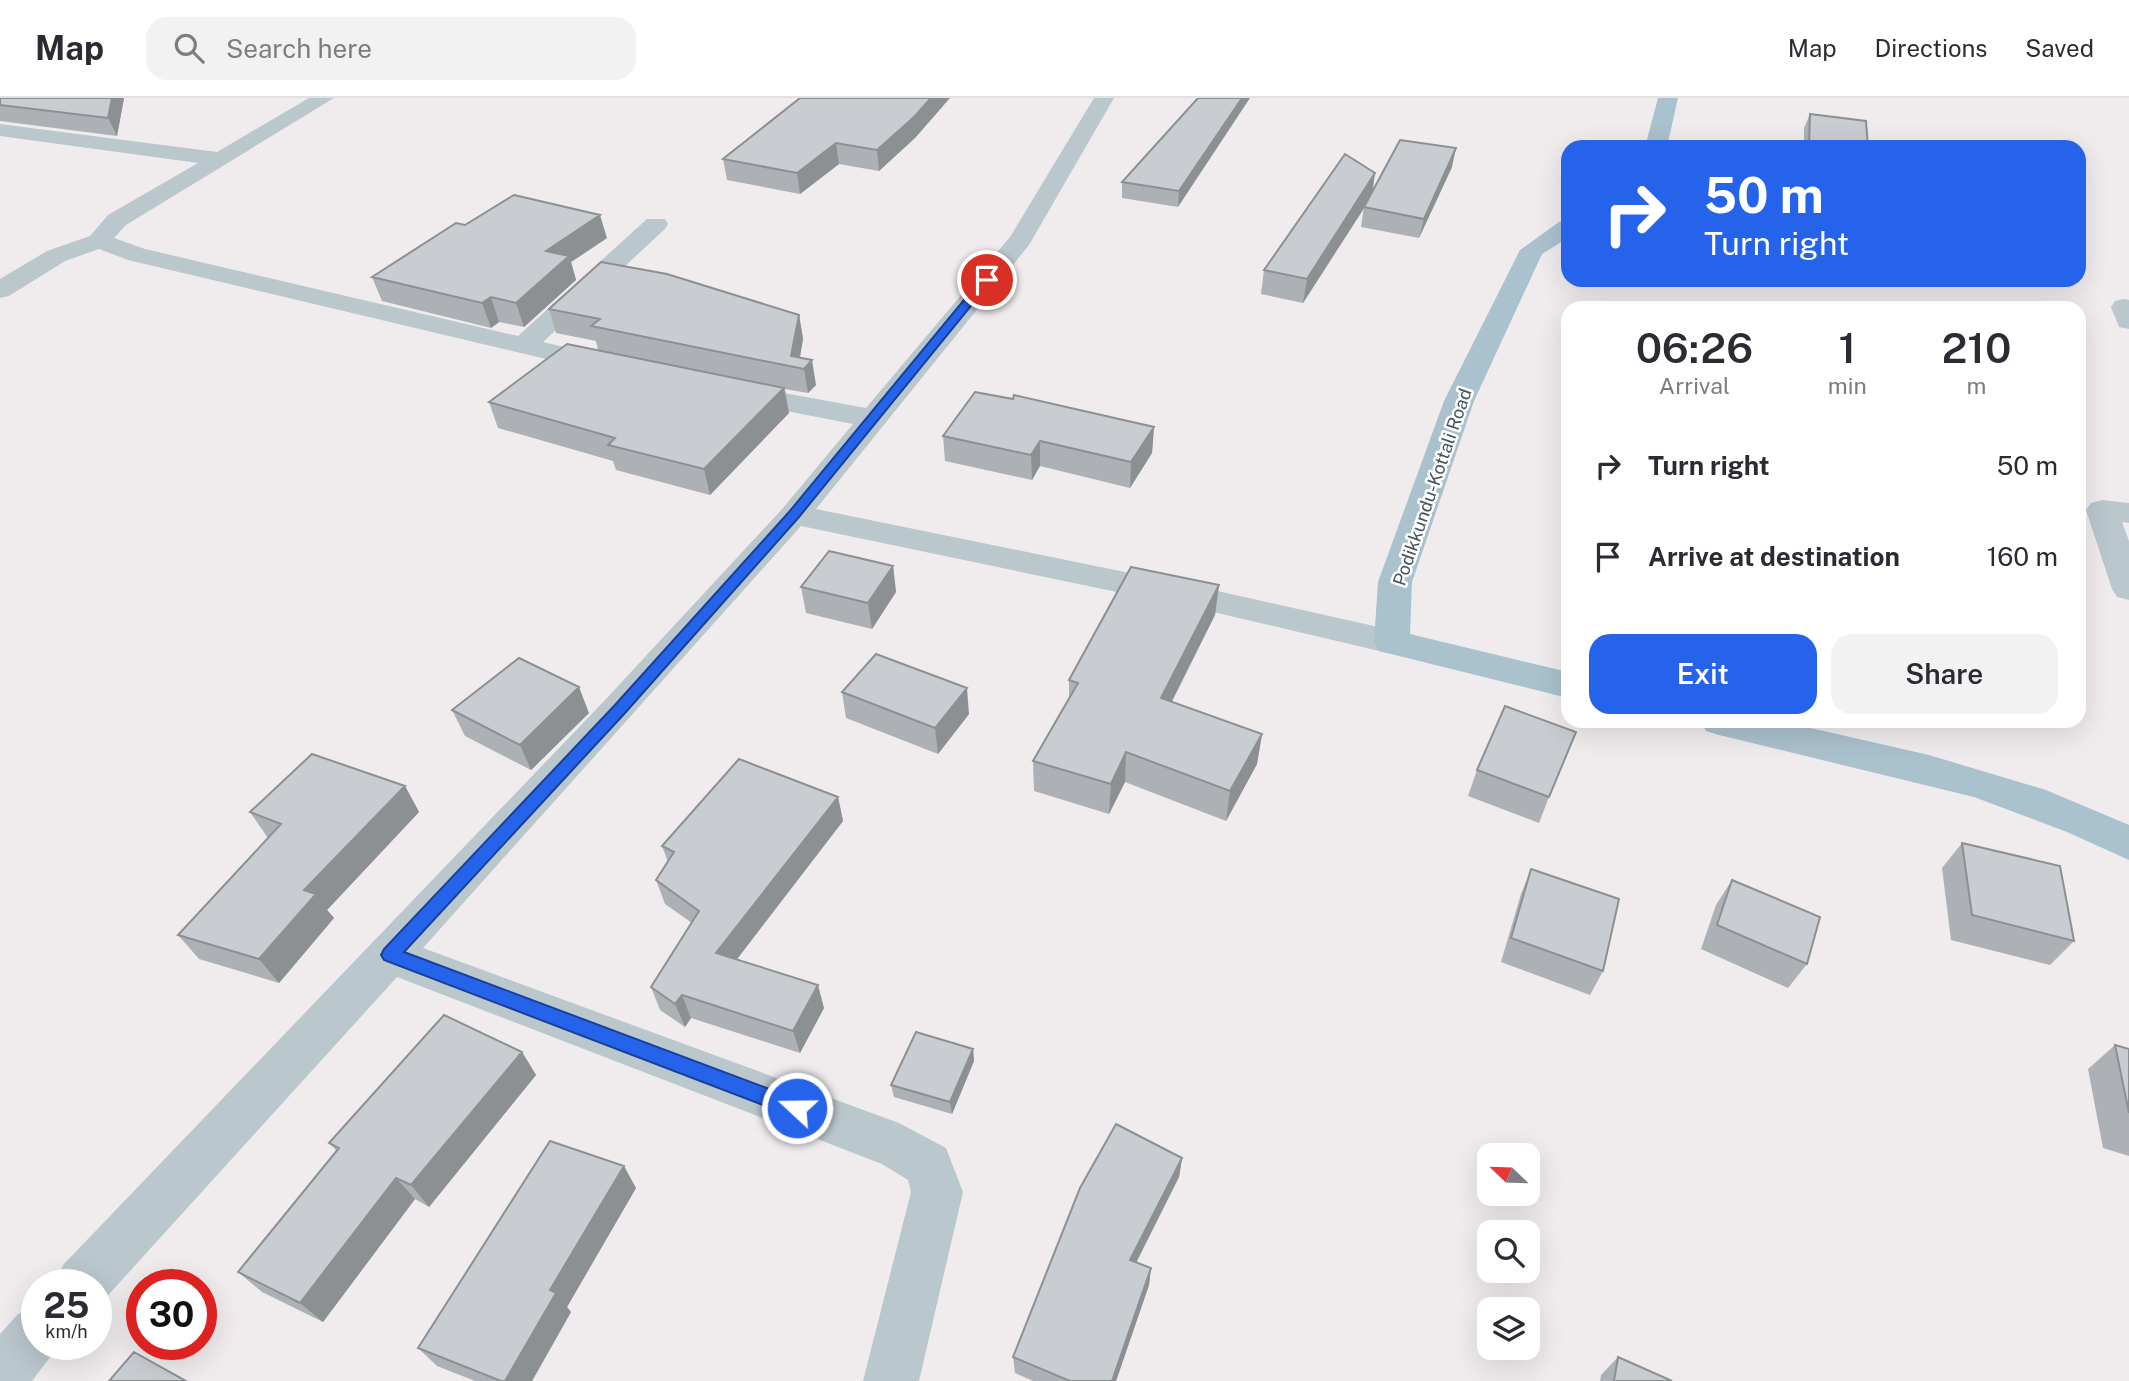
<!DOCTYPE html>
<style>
:root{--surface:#fff;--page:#f2f2f3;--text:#2b2b33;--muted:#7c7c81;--line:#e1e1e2;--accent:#2563eb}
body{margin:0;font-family:"Public Sans",sans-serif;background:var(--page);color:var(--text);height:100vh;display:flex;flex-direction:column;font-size:26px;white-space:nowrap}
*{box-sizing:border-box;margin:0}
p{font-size:23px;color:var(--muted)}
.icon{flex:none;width:38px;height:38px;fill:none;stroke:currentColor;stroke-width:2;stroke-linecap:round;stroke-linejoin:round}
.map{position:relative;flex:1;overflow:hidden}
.drawer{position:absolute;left:1561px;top:203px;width:525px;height:427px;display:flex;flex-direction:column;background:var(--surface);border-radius:21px;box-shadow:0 7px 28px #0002}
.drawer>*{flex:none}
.banner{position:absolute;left:1561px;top:42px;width:525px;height:147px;border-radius:21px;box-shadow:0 7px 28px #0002;background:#2563eb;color:#fff;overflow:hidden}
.needle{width:46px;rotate:293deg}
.buttons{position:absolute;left:1477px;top:1045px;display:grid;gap:14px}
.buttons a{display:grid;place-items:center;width:63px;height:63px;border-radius:14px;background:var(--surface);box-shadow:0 7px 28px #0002;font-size:35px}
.speed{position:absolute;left:21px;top:1171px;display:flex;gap:14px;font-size:35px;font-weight:700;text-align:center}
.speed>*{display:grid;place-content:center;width:91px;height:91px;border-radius:50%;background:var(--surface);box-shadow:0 7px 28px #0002;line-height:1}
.speed small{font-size:18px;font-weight:400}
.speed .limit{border:10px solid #d22;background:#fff;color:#111}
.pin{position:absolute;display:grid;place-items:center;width:60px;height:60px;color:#fff;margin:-30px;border:4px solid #fff;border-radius:50%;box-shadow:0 2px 7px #0007}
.me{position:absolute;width:77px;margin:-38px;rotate:291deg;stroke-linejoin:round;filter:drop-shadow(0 0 5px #0008)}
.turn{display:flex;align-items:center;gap:24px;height:147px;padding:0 28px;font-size:32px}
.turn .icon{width:91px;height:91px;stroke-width:2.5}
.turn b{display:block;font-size:49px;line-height:60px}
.eta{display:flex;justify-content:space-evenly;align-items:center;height:119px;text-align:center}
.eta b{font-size:42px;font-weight:600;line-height:49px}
.primary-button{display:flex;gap:14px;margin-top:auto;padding:14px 28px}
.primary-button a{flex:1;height:80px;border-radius:21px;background:var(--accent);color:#fff;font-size:28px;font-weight:600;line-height:80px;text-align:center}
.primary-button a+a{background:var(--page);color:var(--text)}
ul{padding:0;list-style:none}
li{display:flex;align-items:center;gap:21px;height:91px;padding:0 28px}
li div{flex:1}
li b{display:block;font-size:26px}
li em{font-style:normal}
header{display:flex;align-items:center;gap:42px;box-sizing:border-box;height:98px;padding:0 35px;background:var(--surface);border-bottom:2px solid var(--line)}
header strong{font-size:33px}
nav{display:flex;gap:38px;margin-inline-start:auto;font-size:24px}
.search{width:490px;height:63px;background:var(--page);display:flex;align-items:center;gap:18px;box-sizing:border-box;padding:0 24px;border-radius:21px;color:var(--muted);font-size:26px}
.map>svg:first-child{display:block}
</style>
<header>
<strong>Map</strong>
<div class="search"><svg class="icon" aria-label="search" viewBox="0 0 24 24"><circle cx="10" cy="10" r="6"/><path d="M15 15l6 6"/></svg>Search here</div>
<nav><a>Map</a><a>Directions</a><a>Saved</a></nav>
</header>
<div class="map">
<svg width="2129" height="1283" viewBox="0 0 2129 1283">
<rect width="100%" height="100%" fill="#f0eced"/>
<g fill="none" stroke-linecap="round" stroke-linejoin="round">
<!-- minor -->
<path fill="#bac7cd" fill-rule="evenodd" d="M 309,0 L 334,0 L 126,127 L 114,140 L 145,151 L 518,238 L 647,121 L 665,121 L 668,126 L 665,131 L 543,244 L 615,261 L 619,267 L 615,273 L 605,275 L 128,162 L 99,151 L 65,163 L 9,198 L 0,200 L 0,181 L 47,153 L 90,138 L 108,117 L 198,65 L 0,38 L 0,26 L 217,54 Z
M 1094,0 L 1114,0 L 1029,147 L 816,411 L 1213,492 L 1392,532 L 1405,535 L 1410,544 L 1405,553 L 1392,556 L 1213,514 L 801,428 L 423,850 L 899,1025 L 946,1050 L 963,1094 L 919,1283 L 863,1283 L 911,1094 L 908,1082 L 882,1066 L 397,879 L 101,1205 L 96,1207 L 96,1186 L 55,1186 L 63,1167 L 606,601 L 783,410 L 853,326 L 725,301 L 721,295 L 725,289 L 735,286 L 866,310 L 1010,139 Z
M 2124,201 L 2129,202 L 2129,231 L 2119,229 L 2111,209 L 2115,203 Z
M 2102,402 L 2129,405 L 2129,425 L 2122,424 L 2129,443 L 2129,502 L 2117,499 L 2112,491 L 2086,412 L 2091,405 Z
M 37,1208 L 37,1246 L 60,1246 L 32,1283 L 0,1283 L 0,1236 L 18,1216 Z"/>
<!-- major -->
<path fill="#aac1ce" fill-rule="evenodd" d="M 1658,0 L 1678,0 L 1667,49 L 1645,49 Z
M 1568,122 L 1568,140 L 1542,156 L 1474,303 L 1412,484 L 1410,536 L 1568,574 L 1568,600 L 1379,553 L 1374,544 L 1378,484 L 1444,303 L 1520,152 L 1559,124 Z
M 1700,623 L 1780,623 L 1929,657 L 2046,692 L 2129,727 L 2129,762 L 2067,734 L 1974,699 L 1719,637 L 1706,633 Z"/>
</g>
<!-- wall -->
<path fill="#adb0b5" d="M 0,0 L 124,0 L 117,38 L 0,23 L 0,25 Z
M 800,0 L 916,39 L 879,73 L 839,66 L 800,96 L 727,82 L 723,61 Z
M 1198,0 L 1178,109 L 1122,100 L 1122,84 Z
M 1810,16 L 1868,49 L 1804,49 L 1804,30 Z
M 1452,69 L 1419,140 L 1361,129 L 1364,109 L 1303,205 L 1261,196 L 1264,172 L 1375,75 L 1372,94 Z
M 465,127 L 607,140 L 571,164 L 576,182 L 524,229 L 499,224 L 491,230 L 382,203 L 372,179 Z
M 549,211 L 799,217 L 803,241 L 800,260 L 816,287 L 808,295 L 785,291 L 789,315 L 710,397 L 616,372 L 613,363 L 498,330 L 489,304 L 598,252 L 596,243 L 556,235 Z
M 1154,329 L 1152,355 L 1130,390 L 1040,368 L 1032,382 L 945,363 L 943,338 Z
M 893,468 L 896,494 L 872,531 L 806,515 L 801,489 Z
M 1219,487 L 1215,517 L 1172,604 L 1262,636 L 1257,666 L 1226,723 L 1125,684 L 1109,716 L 1034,693 L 1033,663 L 1069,601 L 1069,582 Z
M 842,594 L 969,616 L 938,656 L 846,620 Z
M 452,612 L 589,615 L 531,672 L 465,638 Z
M 1477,672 L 1549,699 L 1539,725 L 1468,698 Z
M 405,688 L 419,714 L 327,812 L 334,820 L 279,885 L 199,861 L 178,837 L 268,740 L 250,714 Z
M 838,699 L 843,723 L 737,861 L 824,910 L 800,955 L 691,920 L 685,929 L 660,912 L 651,889 L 692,825 L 665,806 L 656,782 L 668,764 L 662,748 Z
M 1962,745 L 2074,843 L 2050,867 L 1951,842 L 1942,770 Z
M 1531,771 L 1603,873 L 1590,897 L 1501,864 L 1521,796 Z
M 1732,782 L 1807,866 L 1788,890 L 1701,851 L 1716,807 Z
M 2115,947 L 2129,951 L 2129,1058 L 2103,1050 L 2088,971 Z
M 973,951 L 974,963 L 952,1016 L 894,999 L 891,987 Z
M 522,954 L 536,977 L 429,1109 L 415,1101 L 323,1224 L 262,1194 L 238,1174 L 337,1053 L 329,1045 Z
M 1182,1060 L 1179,1079 L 1136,1164 L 1151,1170 L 1149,1187 L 1116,1283 L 1033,1283 L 1015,1275 L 1013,1259 Z
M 636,1090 L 567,1209 L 571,1214 L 532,1283 L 475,1283 L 437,1268 L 418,1250 Z
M 1618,1259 L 1672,1283 L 1600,1283 L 1601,1277 Z"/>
<!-- shaded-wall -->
<path fill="#8d9093" d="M 112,0 L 124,0 L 117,38 L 108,20 Z
M 931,0 L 950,0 L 916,39 L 879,73 L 877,52 Z
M 1242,0 L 1250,0 L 1178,109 L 1179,93 Z
M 836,45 L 839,66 L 800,96 L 797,75 Z
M 1456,50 L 1452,69 L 1419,140 L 1424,121 Z
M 1375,75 L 1372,98 L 1303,205 L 1307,181 Z
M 600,117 L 607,140 L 571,164 L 576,182 L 524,229 L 516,205 L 546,153 Z
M 491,199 L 499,224 L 491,230 L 482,205 Z
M 799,217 L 803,241 L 798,269 L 791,258 Z
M 812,262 L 816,287 L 808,295 L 804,271 Z
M 784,290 L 789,315 L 710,397 L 704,371 Z
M 1154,329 L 1152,355 L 1130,390 L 1131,364 Z
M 1040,343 L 1040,368 L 1032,382 L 1031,357 Z
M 893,468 L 896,494 L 872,531 L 868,505 Z
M 1219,487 L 1215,517 L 1158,630 L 1161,600 Z
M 579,589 L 589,615 L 531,672 L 520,647 Z
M 967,590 L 969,616 L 938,656 L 935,630 Z
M 1262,636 L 1257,666 L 1226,723 L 1230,693 Z
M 1126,654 L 1125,684 L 1109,716 L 1111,686 Z
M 405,688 L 419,714 L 327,812 L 334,820 L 279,885 L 259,861 L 304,792 Z
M 838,699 L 843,723 L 724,878 L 716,855 Z
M 818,887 L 824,910 L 800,955 L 793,933 Z
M 682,897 L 691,920 L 685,929 L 675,906 Z
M 973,951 L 974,963 L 952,1016 L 950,1004 Z
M 522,954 L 536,977 L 429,1109 L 411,1087 Z
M 1182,1060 L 1179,1079 L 1129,1179 L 1130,1162 Z
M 624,1068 L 636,1090 L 567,1209 L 571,1214 L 532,1283 L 505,1283 L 550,1192 Z
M 396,1080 L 415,1101 L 323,1224 L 300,1205 Z
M 1151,1170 L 1149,1187 L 1116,1283 L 1112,1283 Z"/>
<!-- building -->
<path fill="#c9cdd2" stroke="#8d9093" stroke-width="2" d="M 0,0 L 112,0 L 108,20 L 0,7 Z
M 800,0 L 931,0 L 914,19 L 877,52 L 836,45 L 797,75 L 723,61 Z
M 1198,0 L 1242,0 L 1179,93 L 1122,84 Z
M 1810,16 L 1866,23 L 1868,49 L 1809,49 Z
M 1400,42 L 1456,50 L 1424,121 L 1364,109 Z
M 1737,45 L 1762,49 L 1737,49 Z
M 1345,56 L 1375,75 L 1307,181 L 1264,172 Z
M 514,97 L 600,117 L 546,153 L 569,158 L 516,205 L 491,199 L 482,205 L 372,179 L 456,125 L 465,127 Z
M 601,164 L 667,176 L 799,217 L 791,258 L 812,262 L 804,271 L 591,228 L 600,221 L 549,211 Z
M 567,246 L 784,290 L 704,371 L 608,347 L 615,340 L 489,304 Z
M 975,294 L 1013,301 L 1014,297 L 1154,329 L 1131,364 L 1040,343 L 1031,357 L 943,338 Z
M 829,453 L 893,468 L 868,505 L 801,489 Z
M 1131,469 L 1219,487 L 1161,600 L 1262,636 L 1230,693 L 1126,654 L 1111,686 L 1033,663 L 1078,585 L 1069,582 Z
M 876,556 L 967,590 L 935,630 L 842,594 Z
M 519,560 L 579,589 L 520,647 L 452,612 Z
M 1505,608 L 1576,634 L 1549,699 L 1477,672 Z
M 312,656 L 405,688 L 304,792 L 316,796 L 259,861 L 178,837 L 281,726 L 250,714 Z
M 739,661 L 838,699 L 716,855 L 818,887 L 793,933 L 682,897 L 675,906 L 651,889 L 699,813 L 656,782 L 674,754 L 662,748 Z
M 1962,745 L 2060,768 L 2074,843 L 1972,817 Z
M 1531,771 L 1619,801 L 1603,873 L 1511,840 Z
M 1732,782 L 1820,819 L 1807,866 L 1717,827 Z
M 444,917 L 522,954 L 411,1087 L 396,1080 L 300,1205 L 238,1174 L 339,1050 L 329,1045 Z
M 916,934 L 973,951 L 950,1004 L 891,987 Z
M 2115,947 L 2129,951 L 2129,1015 Z
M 1116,1026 L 1182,1060 L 1130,1162 L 1151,1170 L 1112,1283 L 1070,1283 L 1013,1259 L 1080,1090 Z
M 550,1043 L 624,1068 L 550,1192 L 556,1195 L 505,1283 L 501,1283 L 418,1250 Z
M 134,1254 L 186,1283 L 109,1283 Z
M 1618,1259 L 1672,1283 L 1614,1283 Z"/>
<!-- route -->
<path fill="#2563eb" stroke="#184099" stroke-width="2" d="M 983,179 L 992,182 L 799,419 L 625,615 L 404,854 L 804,1004 L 807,1010 L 804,1017 L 797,1020 L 384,862 L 381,857 L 384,851 L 614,608 L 789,414 Z"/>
<g text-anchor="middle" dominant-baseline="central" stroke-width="5" stroke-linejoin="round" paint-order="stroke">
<!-- street labels -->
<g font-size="18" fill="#44535b" stroke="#fff">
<text transform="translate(1432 389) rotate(-71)">Podikkundu-Kottali Road</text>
</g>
</g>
</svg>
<div class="buttons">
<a><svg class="needle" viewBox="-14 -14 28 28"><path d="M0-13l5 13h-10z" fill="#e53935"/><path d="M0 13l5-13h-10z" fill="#7c7c81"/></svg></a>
<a><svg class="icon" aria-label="search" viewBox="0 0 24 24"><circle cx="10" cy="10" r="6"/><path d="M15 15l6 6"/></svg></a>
<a><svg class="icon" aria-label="layers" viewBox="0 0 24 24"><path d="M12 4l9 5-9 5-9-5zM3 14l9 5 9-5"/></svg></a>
</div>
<div class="speed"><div>25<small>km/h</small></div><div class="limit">30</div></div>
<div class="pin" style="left:987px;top:182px;background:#d93025"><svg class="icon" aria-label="arrive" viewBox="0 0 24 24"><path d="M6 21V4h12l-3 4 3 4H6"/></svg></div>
<svg class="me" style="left:797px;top:1010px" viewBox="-20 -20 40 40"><circle r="17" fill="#2563eb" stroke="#fff" stroke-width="3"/><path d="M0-11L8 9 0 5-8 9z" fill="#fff"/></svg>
<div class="banner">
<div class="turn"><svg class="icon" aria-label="right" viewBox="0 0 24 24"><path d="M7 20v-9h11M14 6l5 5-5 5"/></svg><div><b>50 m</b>Turn right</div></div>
</div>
<section class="drawer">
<div class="eta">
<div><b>06:26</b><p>Arrival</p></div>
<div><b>1</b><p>min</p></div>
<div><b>210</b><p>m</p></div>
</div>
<ul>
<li><svg class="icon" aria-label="right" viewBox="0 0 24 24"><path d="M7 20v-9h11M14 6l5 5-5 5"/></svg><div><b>Turn right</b></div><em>50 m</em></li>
<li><svg class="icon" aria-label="arrive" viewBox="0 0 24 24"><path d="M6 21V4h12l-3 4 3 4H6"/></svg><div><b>Arrive at destination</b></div><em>160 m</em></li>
</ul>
<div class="primary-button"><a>Exit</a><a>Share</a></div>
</section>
</div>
